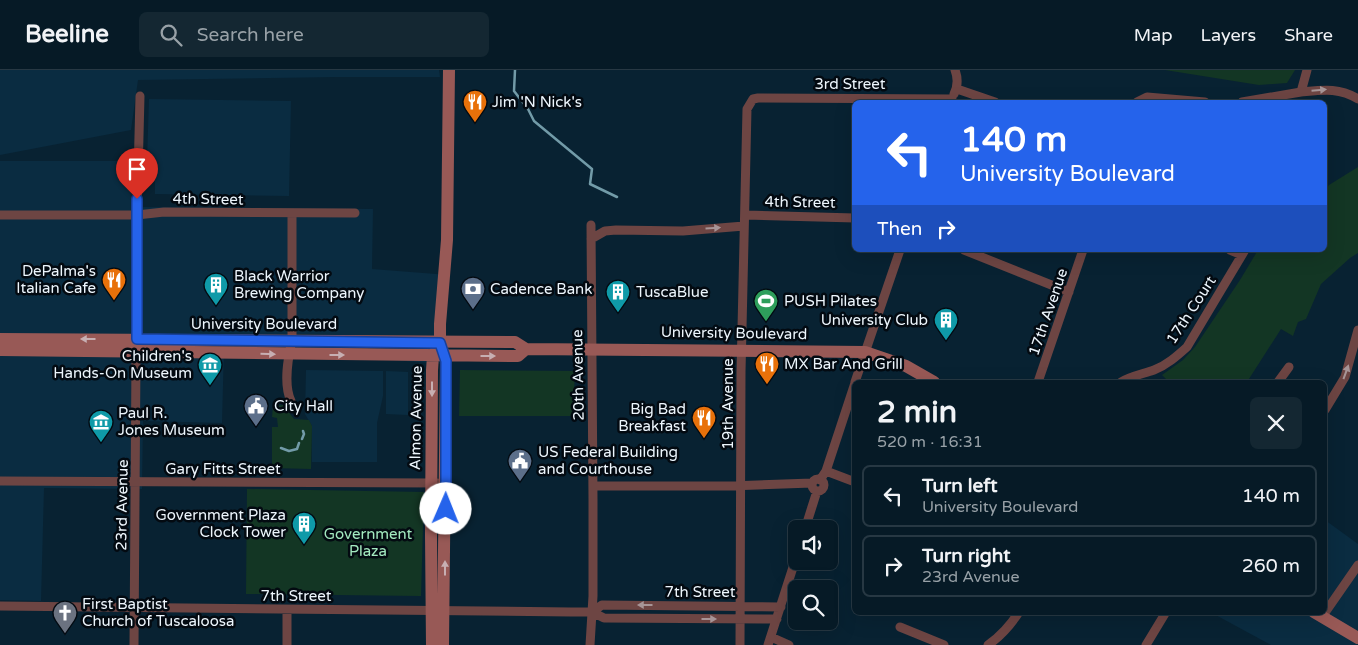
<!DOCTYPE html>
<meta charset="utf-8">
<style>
:root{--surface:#061a26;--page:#142732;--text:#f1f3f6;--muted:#98a1a7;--line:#273843}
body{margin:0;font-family:"Varela Round",sans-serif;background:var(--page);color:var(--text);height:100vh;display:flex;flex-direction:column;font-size:19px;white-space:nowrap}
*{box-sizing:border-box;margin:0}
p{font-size:16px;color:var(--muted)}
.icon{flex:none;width:28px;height:28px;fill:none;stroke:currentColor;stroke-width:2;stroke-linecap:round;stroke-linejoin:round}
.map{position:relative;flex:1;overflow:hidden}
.details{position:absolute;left:852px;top:310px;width:475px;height:235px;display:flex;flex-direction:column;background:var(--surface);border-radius:8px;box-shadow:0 5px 20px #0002,0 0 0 1px var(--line)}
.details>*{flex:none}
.hud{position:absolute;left:852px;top:30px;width:475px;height:152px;border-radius:8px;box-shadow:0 5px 20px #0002,0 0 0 1px var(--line);background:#2563eb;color:#fff;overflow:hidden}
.fabs{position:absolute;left:788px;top:450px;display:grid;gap:10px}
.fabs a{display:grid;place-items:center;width:50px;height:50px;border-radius:8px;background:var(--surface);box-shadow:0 5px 20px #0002,0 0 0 1px var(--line);font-size:25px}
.pin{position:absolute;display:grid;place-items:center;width:42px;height:42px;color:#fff;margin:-51px -21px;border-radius:50% 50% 50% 0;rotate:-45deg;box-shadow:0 0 5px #0007}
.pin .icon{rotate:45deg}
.me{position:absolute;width:55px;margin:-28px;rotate:1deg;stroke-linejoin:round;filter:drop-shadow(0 0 4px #0008)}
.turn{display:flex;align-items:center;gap:18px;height:105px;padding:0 25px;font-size:22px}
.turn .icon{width:65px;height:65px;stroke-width:2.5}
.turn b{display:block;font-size:35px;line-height:42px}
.then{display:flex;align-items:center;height:48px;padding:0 25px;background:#0003;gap:10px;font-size:19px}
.round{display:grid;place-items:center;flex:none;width:52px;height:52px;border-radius:8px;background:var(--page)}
.summary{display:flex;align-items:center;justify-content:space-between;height:85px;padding:0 25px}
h1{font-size:30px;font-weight:800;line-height:38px}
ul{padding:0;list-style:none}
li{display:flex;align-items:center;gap:15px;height:62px;margin:0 10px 8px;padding:0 15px;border:2px solid var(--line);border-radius:8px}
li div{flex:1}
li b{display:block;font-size:19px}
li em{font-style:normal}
header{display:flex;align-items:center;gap:30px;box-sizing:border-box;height:70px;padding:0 25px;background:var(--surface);border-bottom:1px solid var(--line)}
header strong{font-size:24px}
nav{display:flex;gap:28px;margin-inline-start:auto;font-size:18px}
.search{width:350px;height:45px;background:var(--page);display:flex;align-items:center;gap:12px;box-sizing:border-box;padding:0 18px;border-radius:8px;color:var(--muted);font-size:19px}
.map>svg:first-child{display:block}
</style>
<header>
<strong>Beeline</strong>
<div class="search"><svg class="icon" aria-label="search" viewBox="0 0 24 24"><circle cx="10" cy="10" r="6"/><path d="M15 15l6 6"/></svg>Search here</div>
<nav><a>Map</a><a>Layers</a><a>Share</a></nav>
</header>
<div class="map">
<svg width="1358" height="575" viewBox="0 0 1358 575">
<rect width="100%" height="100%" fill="#082232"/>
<!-- built -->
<path fill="#0a2c41" d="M 0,0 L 439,0 L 440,7 L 336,7 L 138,10 L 131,60 L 0,85 Z
M 149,29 L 291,31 L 289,126 L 155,124 L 155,91 L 147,90 Z
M 0,91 L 139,91 L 142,137 L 373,139 L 372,199 L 449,205 L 443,294 L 224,277 L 222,353 L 143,351 L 142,419 L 44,418 L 41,531 L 0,530 Z
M 306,300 L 383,301 L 383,326 L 377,353 L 377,392 L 312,392 L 312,356 L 305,344 Z
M 386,301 L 408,302 L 408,345 L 386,344 Z
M 1325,450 L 1358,474 L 1358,575 L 1271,575 L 1212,543 L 1325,542 Z"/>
<!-- green -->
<path fill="#133624" d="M 1165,0 L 1295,0 L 1287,13 L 1259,15 Z
M 1358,97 L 1358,183 L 1350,188 L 1321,214 L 1306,249 L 1298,252 L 1293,266 L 1281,259 L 1247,312 L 1169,312 L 1162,305 L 1183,290 L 1195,277 L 1240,210 L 1258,180 L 1277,180 L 1280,182 L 1282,180 L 1325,180 L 1325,120 L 1329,115 Z
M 460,300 L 575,301 L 573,346 L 459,346 Z
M 283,335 L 294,349 L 309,350 L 312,356 L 311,399 L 272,398 L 272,357 L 278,357 L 277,348 L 272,347 L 273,336 Z
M 247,419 L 424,422 L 421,526 L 246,524 Z"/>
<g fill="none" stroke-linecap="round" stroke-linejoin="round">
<!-- stream -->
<path stroke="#729ba8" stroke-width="2.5" d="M 515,0 L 514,21 L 528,39 L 534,51 L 592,99 L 590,114 L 617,127
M 302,369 L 304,364 L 303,361
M 281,378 L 289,381 L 297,379 L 299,373"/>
<!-- street -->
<path stroke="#6d4543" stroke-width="9" d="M 1307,0 L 1301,22 C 1322,20 1339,17 1358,29
M 957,19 L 995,32
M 954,24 C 958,16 958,8 955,0
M 1137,32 L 1147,27 L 1205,32
M 1242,32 L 1301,22
M 0,145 L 137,145 L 164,142 L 355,143
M 745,145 L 855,148
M 591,169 L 605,161 L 616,160 L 683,161 L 744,156
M 964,180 L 1069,222
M 1230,180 L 1242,185
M 855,312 L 900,180
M 1038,312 L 1083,180
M 1121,312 C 1131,306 1143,304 1154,300 C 1167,295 1177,286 1187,277 L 1245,180
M 1278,312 L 1289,297
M 291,331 C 283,314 288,288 292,270 L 292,143
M 1325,340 L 1345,307 L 1358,260
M 826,401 L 855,412
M812 415a6 6 0 1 1 12 0a6 6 0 1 1-12 0Z
M 820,410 L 826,401 L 855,313
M 0,411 L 437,413
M 593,416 L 730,416 L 812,413
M 805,459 L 817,421
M 0,536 L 571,542 L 592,542 L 604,548 L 777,549
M 287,540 L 287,575
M 592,542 L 602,535 L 781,537
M 1322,547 L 1358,495
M 900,557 L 944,575
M 771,567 L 789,575
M 134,575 L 137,145 L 140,26
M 590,575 L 593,526 L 593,429 L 591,155
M 740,575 L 741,302 L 747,39 L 753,29 L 758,28 L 952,29
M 768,575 L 796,488
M 988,575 C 1001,566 1010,556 1019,542
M 1146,575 L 1166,542"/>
<!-- secondary -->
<path stroke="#985956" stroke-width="12" d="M 0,269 L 515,272 L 526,279 L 865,282 L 906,296 L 934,312
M 0,280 L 518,286 L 526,279
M 1314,542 L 1358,568
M 432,575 L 431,465 L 432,300 L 433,286 L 437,279
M 443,575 L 446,291 L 440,273 L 440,254 L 447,170 L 449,0"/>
</g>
<!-- one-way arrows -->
<defs><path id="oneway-solid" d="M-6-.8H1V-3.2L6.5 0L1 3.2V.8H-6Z" transform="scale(1.25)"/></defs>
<g fill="#a79597">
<use href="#oneway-solid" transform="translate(1319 20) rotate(-5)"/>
<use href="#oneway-solid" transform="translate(713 158) rotate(-3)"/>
<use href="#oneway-solid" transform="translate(1346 302) rotate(-70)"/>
<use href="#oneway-solid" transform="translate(645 535) rotate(-180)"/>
<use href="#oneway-solid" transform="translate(709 549)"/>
</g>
<g fill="#c7afb2">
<use href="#oneway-solid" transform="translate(88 269) rotate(-180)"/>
<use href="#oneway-solid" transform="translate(268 284) rotate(1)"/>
<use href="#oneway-solid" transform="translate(337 285)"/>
<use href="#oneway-solid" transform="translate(488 286)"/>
<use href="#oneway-solid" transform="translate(432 319) rotate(90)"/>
<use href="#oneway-solid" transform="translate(445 498) rotate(-90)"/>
</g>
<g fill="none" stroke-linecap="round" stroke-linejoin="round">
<defs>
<path id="route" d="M 137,129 L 137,269 L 440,273 L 446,291 L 446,439"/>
</defs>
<!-- route casing -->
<use href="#route" stroke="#184099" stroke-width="12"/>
<!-- route -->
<use href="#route" stroke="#2563eb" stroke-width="9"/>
</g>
<!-- icons -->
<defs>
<symbol id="restaurant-pin" viewBox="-11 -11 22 30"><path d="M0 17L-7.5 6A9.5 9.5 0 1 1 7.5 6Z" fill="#e8710a" stroke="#030a11"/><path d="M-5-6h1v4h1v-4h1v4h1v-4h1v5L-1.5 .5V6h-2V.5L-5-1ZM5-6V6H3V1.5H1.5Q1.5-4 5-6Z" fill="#fff"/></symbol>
<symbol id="building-pin" viewBox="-11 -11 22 30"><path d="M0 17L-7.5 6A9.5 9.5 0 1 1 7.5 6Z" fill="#0f9aa8" stroke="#030a11"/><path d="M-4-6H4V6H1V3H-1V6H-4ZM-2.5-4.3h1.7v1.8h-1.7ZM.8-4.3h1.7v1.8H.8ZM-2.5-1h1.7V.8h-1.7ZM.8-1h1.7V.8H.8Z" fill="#fff"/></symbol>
<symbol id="bank-pin" viewBox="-11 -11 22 30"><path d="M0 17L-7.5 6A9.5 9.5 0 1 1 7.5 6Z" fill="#5c6f8a" stroke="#030a11"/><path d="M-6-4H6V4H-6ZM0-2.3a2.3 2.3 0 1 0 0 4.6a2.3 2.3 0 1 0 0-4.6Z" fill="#fff"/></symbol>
<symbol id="stadium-pin" viewBox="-11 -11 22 30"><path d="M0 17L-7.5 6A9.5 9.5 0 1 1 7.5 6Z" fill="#2e9e5b" stroke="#030a11"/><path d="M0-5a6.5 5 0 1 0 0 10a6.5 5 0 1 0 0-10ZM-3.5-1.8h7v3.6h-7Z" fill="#fff"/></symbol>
<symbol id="museum-pin" viewBox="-11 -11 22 30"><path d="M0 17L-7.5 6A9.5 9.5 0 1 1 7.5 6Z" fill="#0f9aa8" stroke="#030a11"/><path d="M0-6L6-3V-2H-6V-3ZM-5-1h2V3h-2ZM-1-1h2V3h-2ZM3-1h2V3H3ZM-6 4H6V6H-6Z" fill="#fff"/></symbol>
<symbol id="civic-pin" viewBox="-11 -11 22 30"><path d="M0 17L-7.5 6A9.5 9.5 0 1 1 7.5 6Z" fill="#5c6f8a" stroke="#030a11"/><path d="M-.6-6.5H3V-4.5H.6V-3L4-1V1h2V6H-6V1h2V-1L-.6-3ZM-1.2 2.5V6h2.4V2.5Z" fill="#fff"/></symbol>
<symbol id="church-pin" viewBox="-11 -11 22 30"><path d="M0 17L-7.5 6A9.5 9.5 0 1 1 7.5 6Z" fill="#6b7280" stroke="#030a11"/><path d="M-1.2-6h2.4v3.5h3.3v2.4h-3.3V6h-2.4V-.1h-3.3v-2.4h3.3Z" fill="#fff"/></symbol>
</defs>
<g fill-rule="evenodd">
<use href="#restaurant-pin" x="461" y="18" width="28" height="38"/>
<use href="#restaurant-pin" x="100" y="196" width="28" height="38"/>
<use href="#building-pin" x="202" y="201" width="28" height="38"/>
<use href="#bank-pin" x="459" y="205" width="28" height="38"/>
<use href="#building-pin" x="604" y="208" width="28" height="38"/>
<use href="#stadium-pin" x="752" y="217" width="28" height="38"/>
<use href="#building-pin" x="932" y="236" width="28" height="38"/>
<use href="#restaurant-pin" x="753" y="280" width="28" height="38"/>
<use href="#museum-pin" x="196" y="281" width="28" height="38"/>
<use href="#civic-pin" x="242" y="322" width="28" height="38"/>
<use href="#restaurant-pin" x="690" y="334" width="28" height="38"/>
<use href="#museum-pin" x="87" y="338" width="28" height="38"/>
<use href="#civic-pin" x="506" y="377" width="28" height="38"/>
<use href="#building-pin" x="290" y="440" width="28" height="38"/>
<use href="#church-pin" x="51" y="529" width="28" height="38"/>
</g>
<g text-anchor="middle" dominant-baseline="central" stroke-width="5" stroke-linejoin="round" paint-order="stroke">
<!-- street labels -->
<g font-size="15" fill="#edf6fd" stroke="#030a11">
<text x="850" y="14">3rd Street</text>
<text transform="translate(208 129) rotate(1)">4th Street</text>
<text transform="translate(800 132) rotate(1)">4th Street</text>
<text transform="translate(1191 240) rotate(-57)">17th Court</text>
<text transform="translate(1048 242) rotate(-71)">17th Avenue</text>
<text x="264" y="254">University Boulevard</text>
<text transform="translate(734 263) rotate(1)">University Boulevard</text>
<text transform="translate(578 305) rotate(-91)">20th Avenue</text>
<text transform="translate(728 334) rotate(-90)">19th Avenue</text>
<text transform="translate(416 348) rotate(-89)">Almon Avenue</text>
<text x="223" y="399">Gary Fitts Street</text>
<text transform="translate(122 435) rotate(-89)">23rd Avenue</text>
<text x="700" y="522">7th Street</text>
<text x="296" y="526">7th Street</text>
</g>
<!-- poi labels -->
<g font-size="15" fill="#edf6fd" stroke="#030a11" text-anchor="start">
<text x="492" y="32">Jim 'N Nick's</text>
<text x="96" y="201" text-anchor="end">DePalma's<tspan x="96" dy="17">Italian Cafe</tspan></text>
<text x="234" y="206">Black Warrior<tspan x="234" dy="17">Brewing Company</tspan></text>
<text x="490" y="219">Cadence Bank</text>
<text x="636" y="222">TuscaBlue</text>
<text x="784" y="231">PUSH Pilates</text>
<text x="928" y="250" text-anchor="end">University Club</text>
<text x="192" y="286" text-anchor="end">Children's<tspan x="192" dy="17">Hands-On Museum</tspan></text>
<text x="784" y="294">MX Bar And Grill</text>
<text x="274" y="336">City Hall</text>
<text x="686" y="339" text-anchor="end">Big Bad<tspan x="686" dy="17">Breakfast</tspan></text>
<text x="118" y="343">Paul R.<tspan x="118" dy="17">Jones Museum</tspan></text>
<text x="538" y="382">US Federal Building<tspan x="538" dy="17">and Courthouse</tspan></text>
<text x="286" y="445" text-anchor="end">Government Plaza<tspan x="286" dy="17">Clock Tower</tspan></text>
<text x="82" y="534">First Baptist<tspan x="82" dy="17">Church of Tuscaloosa</tspan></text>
</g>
<!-- park labels -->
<g font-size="15" fill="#a3eac0" stroke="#030a11">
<text x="368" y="464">Government<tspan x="368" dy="17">Plaza</tspan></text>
</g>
</g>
</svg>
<div class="fabs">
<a><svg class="icon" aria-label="sound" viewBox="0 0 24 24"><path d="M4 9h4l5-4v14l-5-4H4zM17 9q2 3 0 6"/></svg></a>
<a><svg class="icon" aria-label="search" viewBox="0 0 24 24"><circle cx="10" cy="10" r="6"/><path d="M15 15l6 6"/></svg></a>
</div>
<div class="pin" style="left:137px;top:129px;background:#d93025"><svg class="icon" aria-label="arrive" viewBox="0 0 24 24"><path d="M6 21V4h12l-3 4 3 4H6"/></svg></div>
<svg class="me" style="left:446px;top:439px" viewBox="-20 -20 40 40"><circle r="19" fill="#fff"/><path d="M0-13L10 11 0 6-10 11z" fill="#2563eb"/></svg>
<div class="hud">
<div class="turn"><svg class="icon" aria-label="left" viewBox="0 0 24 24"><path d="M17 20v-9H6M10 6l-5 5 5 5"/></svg><div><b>140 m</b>University Boulevard</div></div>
<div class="then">Then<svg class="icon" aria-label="right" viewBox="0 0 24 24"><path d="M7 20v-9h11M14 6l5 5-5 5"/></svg></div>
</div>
<section class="details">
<div class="summary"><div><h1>2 min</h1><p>520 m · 16:31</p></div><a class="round"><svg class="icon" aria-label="close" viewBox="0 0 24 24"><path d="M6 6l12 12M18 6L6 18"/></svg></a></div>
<ul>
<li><svg class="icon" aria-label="left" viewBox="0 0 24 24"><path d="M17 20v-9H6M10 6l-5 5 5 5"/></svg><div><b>Turn left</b><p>University Boulevard</p></div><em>140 m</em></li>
<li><svg class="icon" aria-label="right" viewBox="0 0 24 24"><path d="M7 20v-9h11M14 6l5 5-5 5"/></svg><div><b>Turn right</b><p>23rd Avenue</p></div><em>260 m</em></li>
</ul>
</section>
</div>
